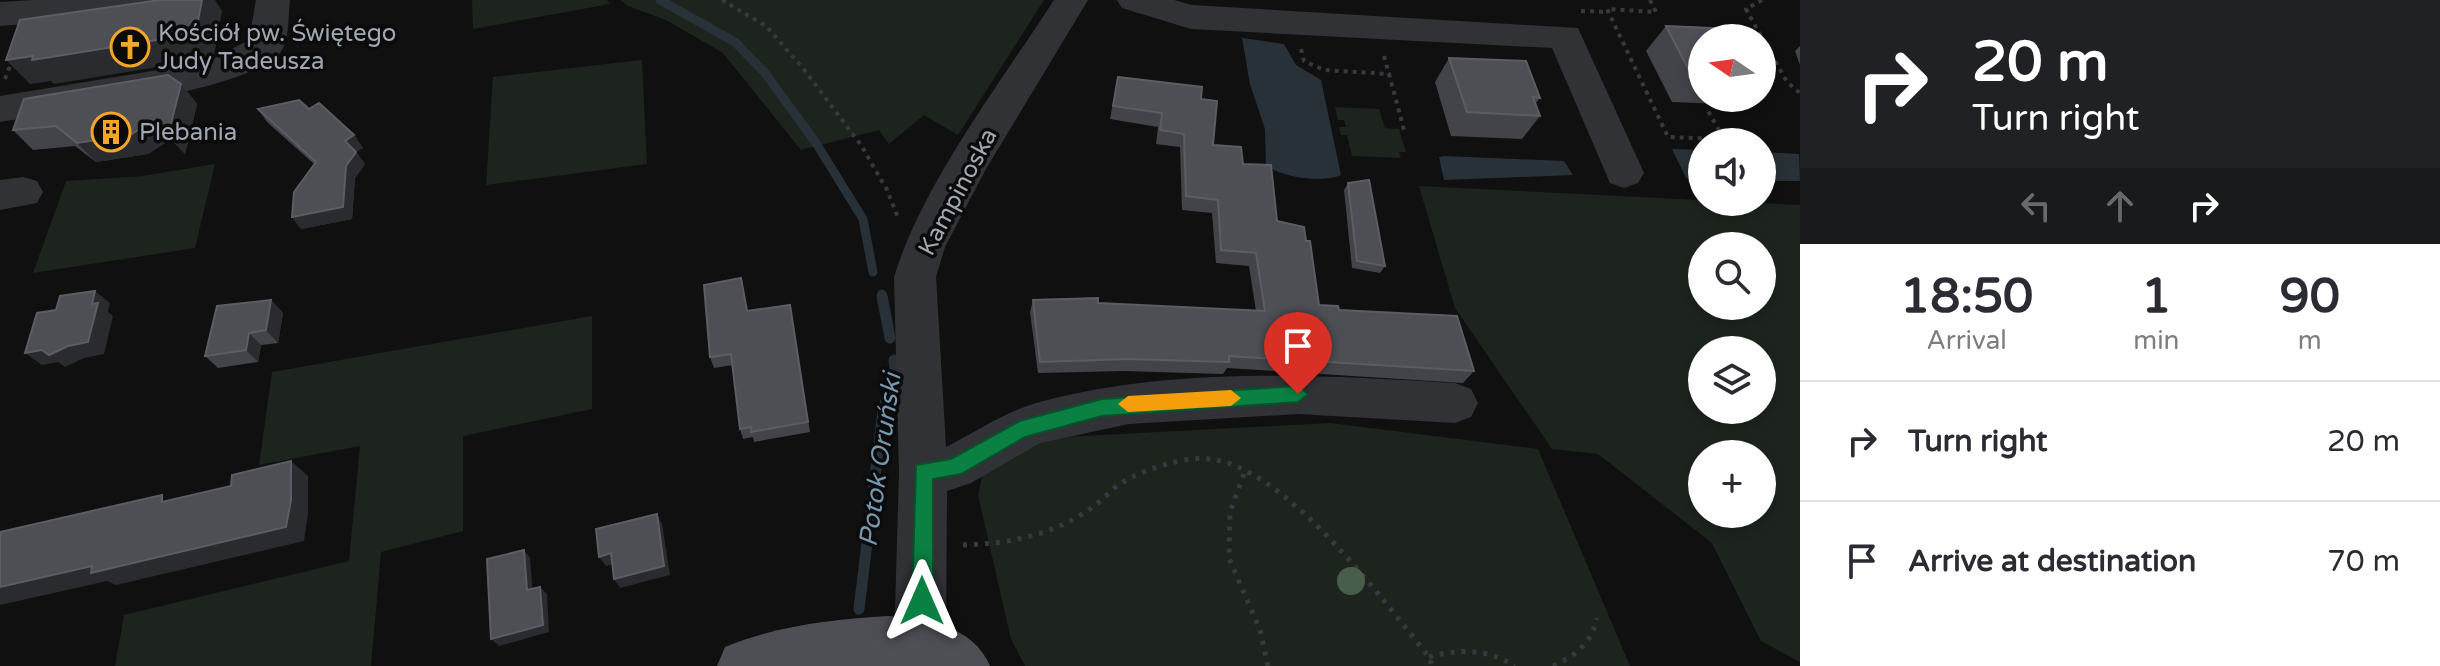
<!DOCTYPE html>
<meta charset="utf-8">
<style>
:root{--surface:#fff;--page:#f2f2f3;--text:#2b2b33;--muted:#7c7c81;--line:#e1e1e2}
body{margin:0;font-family:"Varela Round",sans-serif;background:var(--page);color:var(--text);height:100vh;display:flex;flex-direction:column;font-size:30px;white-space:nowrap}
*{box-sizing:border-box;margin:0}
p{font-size:26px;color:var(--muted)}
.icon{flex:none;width:44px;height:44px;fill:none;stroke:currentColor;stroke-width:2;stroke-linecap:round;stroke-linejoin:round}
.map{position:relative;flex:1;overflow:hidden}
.details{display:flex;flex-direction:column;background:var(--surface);width:640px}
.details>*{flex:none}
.top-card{background:#202124;color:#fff;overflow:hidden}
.needle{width:52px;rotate:283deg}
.controls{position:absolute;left:1688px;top:24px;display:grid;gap:16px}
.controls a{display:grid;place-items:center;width:88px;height:88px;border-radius:50%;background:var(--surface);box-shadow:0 4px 12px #0003;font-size:40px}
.pin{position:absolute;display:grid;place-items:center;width:68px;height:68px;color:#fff;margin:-82px -34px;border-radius:50% 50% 50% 0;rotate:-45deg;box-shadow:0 0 8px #0007}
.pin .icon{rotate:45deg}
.me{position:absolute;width:88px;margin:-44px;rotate:0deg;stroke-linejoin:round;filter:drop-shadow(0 0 6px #0008)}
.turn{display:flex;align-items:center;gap:28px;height:168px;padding:0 40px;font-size:36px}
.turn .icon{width:104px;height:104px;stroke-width:2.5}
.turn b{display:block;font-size:56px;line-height:68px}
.lanes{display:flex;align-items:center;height:76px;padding:0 40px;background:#0003;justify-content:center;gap:40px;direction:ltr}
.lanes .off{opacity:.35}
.eta{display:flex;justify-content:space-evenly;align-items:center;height:136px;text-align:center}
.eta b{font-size:48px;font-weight:700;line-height:56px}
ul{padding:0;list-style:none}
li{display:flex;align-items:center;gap:24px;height:120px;padding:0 40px;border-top:2px solid var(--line)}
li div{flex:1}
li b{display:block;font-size:30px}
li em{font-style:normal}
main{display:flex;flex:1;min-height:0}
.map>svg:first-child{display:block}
</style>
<main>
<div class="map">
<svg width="1800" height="666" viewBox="0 0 1800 666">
<rect width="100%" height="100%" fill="#101011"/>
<!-- green -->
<path fill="#1c241d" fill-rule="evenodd" d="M 472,0 L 607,0 L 610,4 L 473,29 Z
M 621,0 L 1044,0 L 958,135 L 924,115 L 889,144 L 879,130 L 801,150 L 723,53 L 666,20 L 628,6 Z
M 642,60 L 647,164 L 486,185 L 493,77 Z
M 1335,107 L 1379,109 L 1385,128 L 1399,129 L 1406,152 L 1399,152 L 1401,158 L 1352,156 L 1347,135 L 1341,135 L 1339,127 L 1346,127 L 1344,120 L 1338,120 Z
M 215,164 L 195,248 L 33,273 L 66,181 L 143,176 Z
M 1419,186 L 1800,205 L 1800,662 L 1761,641 L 1712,543 L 1598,454 L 1552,449 L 1455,308 ZM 1702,246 L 1762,246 L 1762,306 L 1702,306 ZM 1702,350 L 1762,350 L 1762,410 L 1702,410 ZM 1702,454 L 1762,454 L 1762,514 L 1702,514 Z
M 592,316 L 592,409 L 463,436 L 463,531 L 381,552 L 371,666 L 115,666 L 124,615 L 349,561 L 360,446 L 259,465 L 272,372 Z
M 1330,423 L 1538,449 L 1630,666 L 1025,666 L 1011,639 L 978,495 L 990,441 Z"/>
<!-- water -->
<path fill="#283137" d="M 1242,38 L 1284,44 L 1296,65 L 1321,80 L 1341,175 C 1323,183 1282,178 1266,165 L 1265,129 L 1250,84 Z
M 1672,149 L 1702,150 L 1702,180 L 1686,178 Z
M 1762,152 L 1799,154 L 1800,181 L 1762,181 Z
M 1445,156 L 1564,161 L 1573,175 L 1444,180 L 1439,157 Z"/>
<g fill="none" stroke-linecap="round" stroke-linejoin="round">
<!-- stream-far1 -->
<path stroke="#283137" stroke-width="9" d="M 660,0 L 735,42 L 765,73 L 816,143 L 863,219 L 873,272
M 882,294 L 883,298"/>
<!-- stream -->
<path stroke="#283137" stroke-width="11" d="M 882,296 L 890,338
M 859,609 L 883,411 L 895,369 L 894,360"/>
<!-- path-far1 -->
<path stroke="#37393d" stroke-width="4" stroke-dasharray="4 5" stroke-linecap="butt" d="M 722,0 L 766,26 L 802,67 L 861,145 L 887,190 L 899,220
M 1650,0 L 1656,12 L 1607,9 L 1668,137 L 1724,139 L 1707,109
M 1762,0 L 1746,9 L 1762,38
M 1581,11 L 1608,12
M 1762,38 L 1787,82 L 1800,93
M 1301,49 L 1304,61 L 1324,70 L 1389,74 L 1404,130
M 1384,56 L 1389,74
M 5,79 L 13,58"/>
<!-- path -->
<path stroke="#37393d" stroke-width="5" stroke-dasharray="4 7" stroke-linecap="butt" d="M 1244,474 L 1230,512 L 1229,558 L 1260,630 L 1268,666
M 963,545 C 1008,544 1053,535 1090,509 C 1102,501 1111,489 1123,482 C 1148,468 1188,454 1217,460 C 1292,476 1382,599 1429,657 L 1432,666
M 1429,657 C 1460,648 1487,649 1515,666
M 1553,666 C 1576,655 1591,644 1597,618"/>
<!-- minor -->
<path fill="#313236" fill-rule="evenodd" d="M 34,0 L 214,0 L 209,8 L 197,11 L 0,26 L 0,2 Z
M 256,0 L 290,0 C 288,15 290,43 279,54 C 240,94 61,112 0,122 L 0,96 L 207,62 L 249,40 Z
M 1054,0 L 1088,0 L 986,169 L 945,247 L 936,277 L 946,447 C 977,431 1006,411 1040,402 C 1175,366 1317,375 1455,383 L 1471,389 L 1478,403 L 1471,417 L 1455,423 L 1298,414 L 1129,424 L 1040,443 L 971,483 L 947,491 L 946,645 L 939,664 L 901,664 L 894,645 L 899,472 L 894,277 C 923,183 1000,84 1054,0 Z
M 1117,0 L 1174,0 L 1192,5 L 1578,28 L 1644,173 L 1638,183 L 1624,188 L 1610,183 L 1552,48 L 1191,29 L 1122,8 Z
M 23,177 L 37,181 L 43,192 L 37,203 L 0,210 L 0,180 Z"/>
<!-- major -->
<path fill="#4d4f55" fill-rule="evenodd" d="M 888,616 C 928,619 973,626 990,666 L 717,666 L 725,647 C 775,626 835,619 888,616 Z"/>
</g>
<!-- trees -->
<circle fill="#495e4a" cx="1351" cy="581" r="14"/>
<!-- wall -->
<path fill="#434449" d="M 1666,26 L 1702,38 L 1702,98 L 1756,98 L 1749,105 L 1672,102 L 1646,51 Z
M 1800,46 L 1800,65 L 1795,51 Z
M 1449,58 L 1540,98 L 1535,104 L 1540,116 L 1522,139 L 1451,136 L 1435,82 Z
M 1762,64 L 1773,81 L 1762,92 Z
M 1118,77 L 1201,99 L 1213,145 L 1243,164 L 1277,221 L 1319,305 L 1339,310 L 1474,371 L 1463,383 L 1227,368 L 1223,374 L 1124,371 L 1038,373 L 1030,312 L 1033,300 L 1256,311 L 1249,266 L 1216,263 L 1212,213 L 1182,210 L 1180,147 L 1156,144 L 1158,127 L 1110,119 Z
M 181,84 L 197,104 L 185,154 L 171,139 L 148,154 L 96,162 L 75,146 L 33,150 L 13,130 Z
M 258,109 L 309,109 L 354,135 L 363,148 L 356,152 L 365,164 L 355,178 L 352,219 L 301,229 L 292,217 L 314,164 L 267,122 Z
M 1348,183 L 1385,266 L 1380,273 L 1352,268 L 1344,190 Z
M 271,300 L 283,313 L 278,343 L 261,345 L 258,362 L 218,368 L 205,356 Z
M 790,305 L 810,432 L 754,442 L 753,437 L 743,439 L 740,429 L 733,365 L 714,368 L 710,357 L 748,311 Z"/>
<!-- shaded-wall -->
<path fill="#2a2b2e" d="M 202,0 L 215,0 L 222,11 L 214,55 L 206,59 L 54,84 L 51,81 L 30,84 L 6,60 Z
M 181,84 L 197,104 L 185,154 L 168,135 Z
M 154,120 L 171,139 L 148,154 L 96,162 L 77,143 Z
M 354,135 L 363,148 L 356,152 L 365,164 L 355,178 L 352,219 L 301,229 L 292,217 L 345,141 Z
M 95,291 L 110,303 L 108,312 L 113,316 L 104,354 L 84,358 L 65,367 L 58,362 L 42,365 L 25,353 L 92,304 Z
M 271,300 L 283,313 L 278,343 L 266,330 Z
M 249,333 L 261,345 L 258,362 L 246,350 Z
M 291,461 L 308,476 L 308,514 L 304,541 L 116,585 L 107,581 L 0,605 L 0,587 Z
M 657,514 L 662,524 L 670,575 L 620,588 L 614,579 Z
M 524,550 L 530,558 L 533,597 L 527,590 Z
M 611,553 L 617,563 L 606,566 L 599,557 Z
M 540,587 L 547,594 L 549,632 L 499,646 L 491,639 Z"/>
<!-- building -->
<path fill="#4d4f54" stroke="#5a5d63" stroke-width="2" d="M 160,0 L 202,0 L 196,31 L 188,35 L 32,60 L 33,56 L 6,60 L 20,20 Z
M 1666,26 L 1735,29 L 1740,38 L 1702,38 L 1702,78 L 1693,78 Z
M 1449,58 L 1526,61 L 1540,98 L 1533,97 L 1540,116 L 1467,112 Z
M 1762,64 L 1773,81 L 1762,81 Z
M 168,75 L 181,84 L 168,135 L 154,120 L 130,135 L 77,143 L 56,126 L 13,130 L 24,99 Z
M 1118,77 L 1202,87 L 1201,99 L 1217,101 L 1213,145 L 1241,147 L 1243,164 L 1271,165 L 1277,221 L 1304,227 L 1306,241 L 1310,241 L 1319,305 L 1338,306 L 1339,310 L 1457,316 L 1474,371 L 1229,356 L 1229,362 L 1128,359 L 1040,362 L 1033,300 L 1098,298 L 1098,303 L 1265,311 L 1256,253 L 1221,250 L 1218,200 L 1186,196 L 1184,134 L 1160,130 L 1162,113 L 1113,106 Z
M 299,100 L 309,109 L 319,103 L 354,135 L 345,141 L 356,152 L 346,166 L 343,207 L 292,217 L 294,192 L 316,162 L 258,109 Z
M 1369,180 L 1385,266 L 1357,261 L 1348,183 Z
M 741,278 L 747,311 L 790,305 L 808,422 L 751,432 L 751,427 L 740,429 L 731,354 L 710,357 L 704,285 Z
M 95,291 L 92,304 L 98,303 L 88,342 L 68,346 L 49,355 L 42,350 L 25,353 L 37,313 L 56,310 L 60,296 Z
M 271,300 L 266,330 L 249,333 L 246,350 L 205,356 L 217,306 Z
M 291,461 L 291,500 L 286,527 L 91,573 L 92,566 L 0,587 L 0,532 L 162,495 L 162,502 L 231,486 L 232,475 Z
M 657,514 L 664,566 L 614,579 L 611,553 L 599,557 L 596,529 Z
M 524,550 L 527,590 L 540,587 L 543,625 L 491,639 L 487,559 Z"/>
<!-- route -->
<path fill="#0b8043" stroke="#07532c" stroke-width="2" d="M 1298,386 L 1308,394 L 1298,402 L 1102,416 L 1025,437 L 961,474 L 933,479 L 933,601 L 930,608 L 922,611 L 915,608 L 912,601 L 916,465 L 951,459 L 1020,421 L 1102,399 Z"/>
<!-- slow -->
<path fill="#f59e0b" d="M 1231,390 L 1241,398 L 1231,406 L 1128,412 L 1118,404 L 1128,396 Z"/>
<!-- icons -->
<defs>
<symbol id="church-ring" viewBox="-11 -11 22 22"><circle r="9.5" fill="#0b0b0c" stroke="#f3a627" stroke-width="1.5"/><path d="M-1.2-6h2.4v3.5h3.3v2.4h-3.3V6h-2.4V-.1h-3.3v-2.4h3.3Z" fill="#f3a627"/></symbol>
<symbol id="building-ring" viewBox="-11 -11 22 22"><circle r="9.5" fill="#0b0b0c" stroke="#f3a627" stroke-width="1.5"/><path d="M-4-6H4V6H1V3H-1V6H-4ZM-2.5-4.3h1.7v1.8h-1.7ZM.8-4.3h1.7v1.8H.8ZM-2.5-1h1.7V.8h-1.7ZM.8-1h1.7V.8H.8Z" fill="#f3a627"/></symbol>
</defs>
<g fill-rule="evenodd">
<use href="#church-ring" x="108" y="25" width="44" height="44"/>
<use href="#building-ring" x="89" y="110" width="44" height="44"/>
</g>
<g text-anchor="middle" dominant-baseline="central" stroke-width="7" stroke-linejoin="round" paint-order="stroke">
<!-- poi labels -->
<g font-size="24" fill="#a1a7b2" stroke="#0b0b0c" text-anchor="start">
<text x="158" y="33">Kościół pw. Świętego<tspan x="158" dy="28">Judy Tadeusza</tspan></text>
<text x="139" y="132">Plebania</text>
</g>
<!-- street labels -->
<g font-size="24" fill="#a1a7b2" stroke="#0b0b0c">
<text transform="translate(958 192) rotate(-62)">Kampinoska</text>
</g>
<!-- water labels -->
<g font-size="26" font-style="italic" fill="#7797af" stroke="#0b0b0c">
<text transform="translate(880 460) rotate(-82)">Potok Oruński</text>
</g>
</g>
</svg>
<div class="controls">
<a><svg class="needle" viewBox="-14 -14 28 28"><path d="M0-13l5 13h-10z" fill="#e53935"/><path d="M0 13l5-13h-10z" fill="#7c7c81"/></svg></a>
<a><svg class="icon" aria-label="sound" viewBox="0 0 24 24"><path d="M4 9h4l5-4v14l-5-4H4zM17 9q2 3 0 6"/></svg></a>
<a><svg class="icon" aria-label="search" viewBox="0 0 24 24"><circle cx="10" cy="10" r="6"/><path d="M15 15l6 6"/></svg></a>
<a><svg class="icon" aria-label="layers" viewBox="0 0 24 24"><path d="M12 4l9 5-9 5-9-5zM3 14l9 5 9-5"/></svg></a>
<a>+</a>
</div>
<div class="pin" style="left:1298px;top:394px;background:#d93025"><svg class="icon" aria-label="arrive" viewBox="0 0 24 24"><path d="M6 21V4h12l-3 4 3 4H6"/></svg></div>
<svg class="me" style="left:922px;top:601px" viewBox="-20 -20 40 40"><path d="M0-17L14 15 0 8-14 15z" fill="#0b8043" stroke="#fff" stroke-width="4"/></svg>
</div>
<section class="details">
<div class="top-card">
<div class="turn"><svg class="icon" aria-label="right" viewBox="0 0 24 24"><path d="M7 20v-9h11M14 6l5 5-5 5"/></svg><div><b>20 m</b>Turn right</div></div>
<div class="lanes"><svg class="icon off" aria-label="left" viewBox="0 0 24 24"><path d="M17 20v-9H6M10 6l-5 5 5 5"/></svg><svg class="icon off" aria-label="ahead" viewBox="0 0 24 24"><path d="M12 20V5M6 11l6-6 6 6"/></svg><svg class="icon" aria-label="right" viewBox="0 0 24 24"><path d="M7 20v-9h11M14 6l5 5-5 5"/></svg></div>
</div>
<div class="eta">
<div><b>18:50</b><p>Arrival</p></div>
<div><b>1</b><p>min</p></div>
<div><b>90</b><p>m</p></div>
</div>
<ul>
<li><svg class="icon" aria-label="right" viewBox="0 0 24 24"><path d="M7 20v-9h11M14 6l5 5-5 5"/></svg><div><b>Turn right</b></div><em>20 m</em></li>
<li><svg class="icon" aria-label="arrive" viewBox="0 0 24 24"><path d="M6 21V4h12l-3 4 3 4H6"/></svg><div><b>Arrive at destination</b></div><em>70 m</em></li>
</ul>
</section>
</main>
